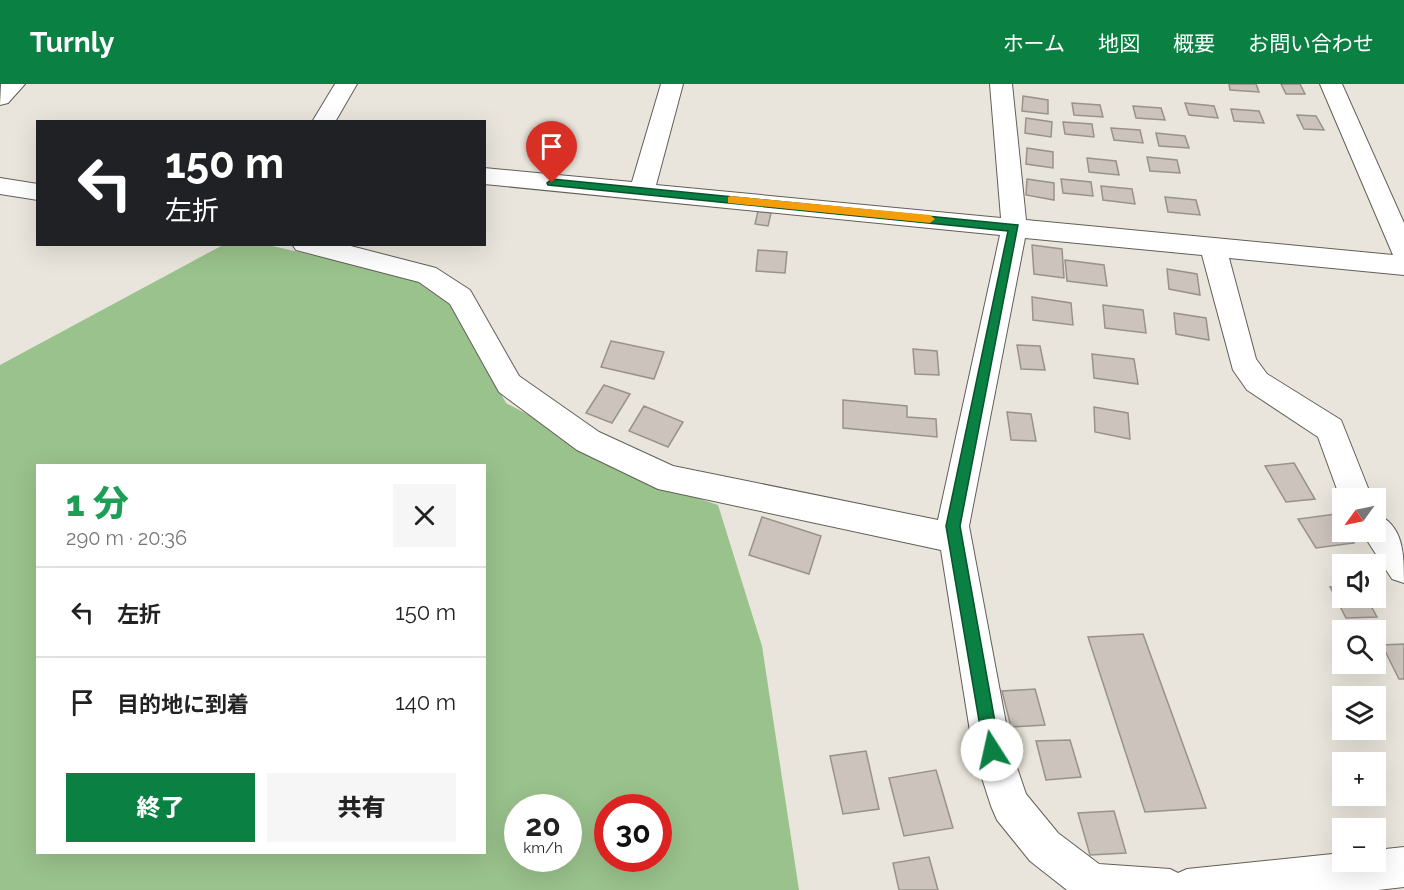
<!DOCTYPE html>
<html lang="ja">
<meta charset="utf-8">
<style>
:root{--surface:#fff;--page:#f6f6f6;--text:#222;--muted:#767676;--line:#e0e0e0;--accent:#0b8043}
body{margin:0;font-family:Raleway,"Noto Sans JP",sans-serif;background:var(--page);color:var(--text);height:100vh;display:flex;flex-direction:column;font-size:22px;white-space:nowrap}
*{box-sizing:border-box;margin:0}
p{font-size:20px;color:var(--muted)}
.icon{flex:none;width:33px;height:33px;fill:none;stroke:currentColor;stroke-width:2;stroke-linecap:round;stroke-linejoin:round}
.map{position:relative;flex:1;overflow:hidden}
.panel{position:absolute;left:36px;top:380px;width:450px;height:390px;display:flex;flex-direction:column;background:var(--surface);border-radius:0px;box-shadow:0 6px 24px #0002}
.panel>*{flex:none}
.top-card{position:absolute;left:36px;top:36px;width:450px;height:126px;border-radius:0px;box-shadow:0 6px 24px #0002;background:#202124;color:#fff;overflow:hidden}
.needle{width:39px;rotate:237deg}
.tools{position:absolute;left:1332px;top:404px;display:grid;gap:12px}
.tools a{display:grid;place-items:center;width:54px;height:54px;border-radius:0px;background:var(--surface);box-shadow:0 6px 24px #0002;font-size:30px}
.speed{position:absolute;left:504px;top:710px;display:flex;gap:12px;font-size:30px;font-weight:700;text-align:center}
.speed>*{display:grid;place-content:center;width:78px;height:78px;border-radius:50%;background:var(--surface);box-shadow:0 6px 24px #0002;line-height:1}
.speed small{font-size:15px;font-weight:400}
.speed .limit{border:9px solid #d22;background:#fff;color:#111}
.pin{position:absolute;display:grid;place-items:center;width:51px;height:51px;color:#fff;margin:-62px -26px;border-radius:50% 50% 50% 0;rotate:-45deg;box-shadow:0 0 6px #0007}
.pin .icon{rotate:45deg}
.me{position:absolute;width:66px;margin:-33px;rotate:350deg;stroke-linejoin:round;filter:drop-shadow(0 0 4px #0008)}
.turn{display:flex;align-items:center;gap:21px;height:126px;padding:0 30px;font-size:27px}
.turn .icon{width:78px;height:78px;stroke-width:2.5}
.turn b{display:block;font-size:42px;line-height:51px}
.round{display:grid;place-items:center;flex:none;width:63px;height:63px;border-radius:0px;background:var(--page)}
.summary{display:flex;align-items:center;justify-content:space-between;height:102px;padding:0 30px}
h1{font-size:36px;font-weight:800;line-height:45px;color:#1e9e55}
.primary-button{display:flex;gap:12px;margin-top:auto;padding:12px 30px}
.primary-button a{flex:1;height:69px;border-radius:0px;background:var(--accent);color:#fff;font-size:24px;font-weight:800;line-height:69px;text-align:center}
.primary-button a+a{background:var(--page);color:var(--text)}
ul{padding:0;list-style:none}
li{display:flex;align-items:center;gap:18px;height:90px;padding:0 30px;border-top:2px solid var(--line)}
li div{flex:1}
li b{display:block;font-size:22px}
li em{font-style:normal}
header{display:flex;align-items:center;gap:36px;box-sizing:border-box;height:84px;padding:0 30px;background:var(--accent);color:#fff}
header strong{font-size:28px}
nav{display:flex;gap:33px;margin-inline-start:auto;font-size:21px}
.map>svg:first-child{display:block}
</style>
<header>
<strong>Turnly</strong>
<nav><a>ホーム</a><a>地図</a><a>概要</a><a>お問い合わせ</a></nav>
</header>
<div class="map">
<svg width="1404" height="806" viewBox="0 0 1404 806">
<rect width="100%" height="100%" fill="#e9e5dc"/>
<!-- green -->
<path fill="#9ac28c" fill-rule="evenodd" d="M 234,160 L 268,161 L 416,195 L 448,213 L 506,319 L 664,403 L 718,421 L 762,562 L 799,806 L 0,806 L 0,281 L 221,162 ZM 38,381 L 484,381 L 484,768 L 38,768 ZM 518,723 L 568,723 L 568,774 L 518,774 ZM 608,723 L 658,723 L 658,774 L 608,774 Z"/>
<!-- building -->
<path fill="#cbc3bc" stroke="#99928b" stroke-width="1.5" d="M 1229,0 L 1256,0 L 1259,8 L 1230,6 Z
M 1281,0 L 1300,0 L 1305,10 L 1286,10 Z
M 1023,12 L 1048,16 L 1048,30 L 1022,27 Z
M 1072,19 L 1100,21 L 1103,33 L 1074,31 Z
M 1185,19 L 1214,22 L 1218,34 L 1189,31 Z
M 1133,22 L 1161,24 L 1165,36 L 1136,34 Z
M 1231,25 L 1259,27 L 1264,39 L 1234,37 Z
M 1297,31 L 1316,32 L 1324,46 L 1304,45 Z
M 1026,34 L 1052,38 L 1051,53 L 1025,49 Z
M 1063,38 L 1092,40 L 1094,53 L 1065,50 Z
M 1111,44 L 1140,46 L 1143,59 L 1114,56 Z
M 1156,49 L 1185,52 L 1189,64 L 1159,62 Z
M 1027,64 L 1053,68 L 1053,84 L 1026,80 Z
M 1147,73 L 1177,76 L 1180,89 L 1150,87 Z
M 1087,74 L 1116,77 L 1119,91 L 1089,88 Z
M 1027,95 L 1054,99 L 1054,116 L 1026,111 Z
M 1061,95 L 1091,98 L 1093,112 L 1063,109 Z
M 1101,102 L 1132,105 L 1135,120 L 1103,116 Z
M 1165,113 L 1196,116 L 1200,131 L 1168,128 Z
M 758,127 L 771,129 L 768,142 L 755,140 Z
M 1032,161 L 1062,165 L 1064,194 L 1034,190 Z
M 758,166 L 787,168 L 785,189 L 756,187 Z
M 1065,176 L 1104,181 L 1107,202 L 1067,197 Z
M 1167,185 L 1197,190 L 1200,211 L 1169,205 Z
M 1032,213 L 1071,219 L 1073,241 L 1033,236 Z
M 1103,221 L 1143,226 L 1146,249 L 1105,244 Z
M 1174,229 L 1206,234 L 1209,256 L 1176,250 Z
M 611,257 L 664,268 L 654,295 L 601,283 Z
M 1017,261 L 1040,262 L 1045,286 L 1021,285 Z
M 913,265 L 937,267 L 939,291 L 915,290 Z
M 1092,270 L 1134,275 L 1138,300 L 1094,294 Z
M 604,301 L 630,310 L 612,339 L 586,329 Z
M 843,316 L 907,322 L 907,333 L 936,335 L 937,353 L 843,344 Z
M 644,322 L 683,338 L 668,363 L 629,347 Z
M 1094,323 L 1128,329 L 1130,355 L 1095,348 Z
M 1007,328 L 1031,330 L 1036,357 L 1011,356 Z
M 1294,379 L 1315,415 L 1286,418 L 1265,382 Z
M 1336,430 L 1342,440 L 1342,447 L 1347,447 L 1354,459 L 1316,464 L 1298,435 Z
M 762,433 L 821,452 L 809,490 L 749,471 Z
M 1342,502 L 1342,513 L 1366,513 L 1377,533 L 1346,534 L 1330,503 Z
M 1143,550 L 1206,724 L 1145,728 L 1088,553 Z
M 1404,560 L 1404,595 L 1399,595 L 1382,561 Z
M 1035,605 L 1045,641 L 1011,643 L 1002,607 Z
M 1070,656 L 1081,693 L 1046,696 L 1036,657 Z
M 866,667 L 879,725 L 843,730 L 830,672 Z
M 936,686 L 953,744 L 904,752 L 889,694 Z
M 1114,727 L 1126,769 L 1090,771 L 1078,729 Z
M 929,773 L 938,806 L 899,806 L 893,779 Z"/>
<g fill="none" stroke-linecap="round" stroke-linejoin="round">
<defs>
<path id="street" d="M 1,0 L 25,0 L 8,19 L 0,21 Z
M 335,0 L 357,0 L 335,38 L 312,38 Z
M 661,0 L 683,0 L 656,101 L 1001,134 L 990,0 L 1012,0 L 1026,136 L 1393,171 L 1320,0 L 1342,0 L 1404,139 L 1404,191 L 1229,174 L 1256,275 L 1267,290 L 1341,336 L 1372,414 L 1342,414 L 1342,419 L 1318,353 L 1247,306 L 1233,286 L 1202,171 L 1025,154 L 969,442 L 1011,666 L 1026,710 L 1058,749 L 1099,780 L 1170,785 L 1178,789 L 1187,785 L 1342,769 L 1342,777 L 1376,777 L 1376,766 L 1404,763 L 1404,803 L 1378,806 L 1067,806 L 1030,777 L 997,736 L 991,722 L 973,666 L 941,466 L 658,405 L 577,366 L 499,308 L 450,220 L 419,198 L 296,166 L 292,160 L 343,160 L 436,184 L 470,206 L 519,292 L 599,348 L 673,382 L 938,436 L 1000,151 L 484,100 L 484,84 L 632,98 Z
M 0,94 L 38,100 L 38,116 L 0,110 Z
M 1376,430 C 1404,441 1404,471 1404,499 L 1392,495 L 1361,447 L 1376,447 Z"/>
</defs>
<!-- street casing -->
<use href="#street" stroke="#635f57" stroke-width="2"/>
<!-- street -->
<use href="#street" fill="#fff" fill-rule="evenodd"/>
</g>
<!-- route -->
<path fill="#0b8043" stroke="#07532c" stroke-width="1.5" d="M 552,95 L 1018,141 L 960,442 L 1000,666 L 998,672 L 992,674 L 986,672 L 984,666 L 946,442 L 1008,147 L 548,101 L 547,99 Z"/>
<!-- slow -->
<path fill="#f59e0b" d="M 731,112 L 930,131 L 935,135 L 930,139 L 728,119 L 728,113 Z"/>
</svg>
<div class="tools">
<a><svg class="needle" viewBox="-14 -14 28 28"><path d="M0-13l5 13h-10z" fill="#e53935"/><path d="M0 13l5-13h-10z" fill="#767676"/></svg></a>
<a><svg class="icon" aria-label="sound" viewBox="0 0 24 24"><path d="M4 9h4l5-4v14l-5-4H4zM17 9q2 3 0 6"/></svg></a>
<a><svg class="icon" aria-label="search" viewBox="0 0 24 24"><circle cx="10" cy="10" r="6"/><path d="M15 15l6 6"/></svg></a>
<a><svg class="icon" aria-label="layers" viewBox="0 0 24 24"><path d="M12 4l9 5-9 5-9-5zM3 14l9 5 9-5"/></svg></a>
<a>+</a>
<a>−</a>
</div>
<div class="speed"><div>20<small>km/h</small></div><div class="limit">30</div></div>
<div class="pin" style="left:552px;top:99px;background:#d93025"><svg class="icon" aria-label="arrive" viewBox="0 0 24 24"><path d="M6 21V4h12l-3 4 3 4H6"/></svg></div>
<svg class="me" style="left:992px;top:666px" viewBox="-20 -20 40 40"><circle r="19" fill="#fff"/><path d="M0-13L10 11 0 6-10 11z" fill="#0b8043"/></svg>
<div class="top-card">
<div class="turn"><svg class="icon" aria-label="left" viewBox="0 0 24 24"><path d="M17 20v-9H6M10 6l-5 5 5 5"/></svg><div><b>150 m</b>左折</div></div>
</div>
<section class="panel">
<div class="summary"><div><h1>1 分</h1><p>290 m · 20:36</p></div><a class="round"><svg class="icon" aria-label="close" viewBox="0 0 24 24"><path d="M6 6l12 12M18 6L6 18"/></svg></a></div>
<ul>
<li><svg class="icon" aria-label="left" viewBox="0 0 24 24"><path d="M17 20v-9H6M10 6l-5 5 5 5"/></svg><div><b>左折</b></div><em>150 m</em></li>
<li><svg class="icon" aria-label="arrive" viewBox="0 0 24 24"><path d="M6 21V4h12l-3 4 3 4H6"/></svg><div><b>目的地に到着</b></div><em>140 m</em></li>
</ul>
<div class="primary-button"><a>終了</a><a>共有</a></div>
</section>
</div>
